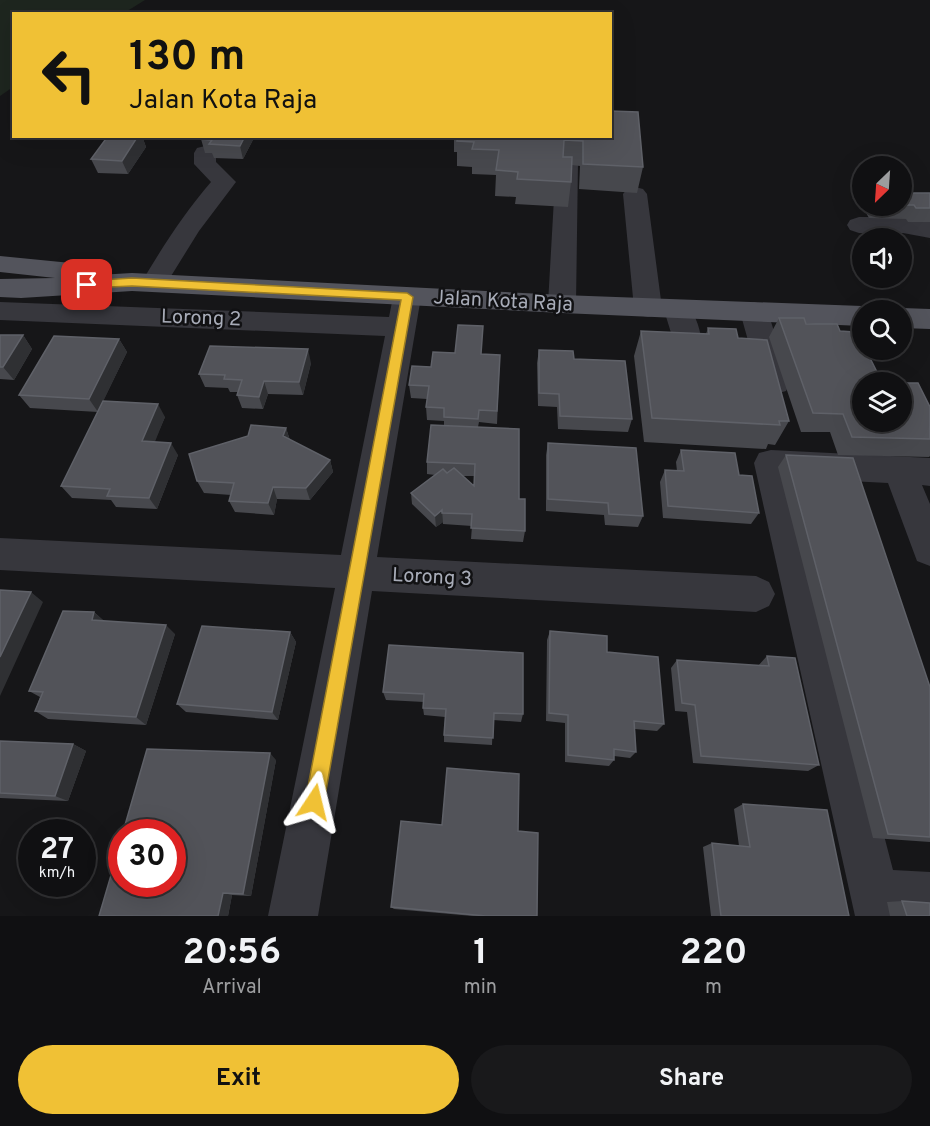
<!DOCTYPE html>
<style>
:root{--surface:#101012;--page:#19191b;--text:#f1f3f6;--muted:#9c9d9f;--line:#303032;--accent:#f0c135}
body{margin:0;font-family:Overpass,sans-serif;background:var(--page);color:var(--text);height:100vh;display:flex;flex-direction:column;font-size:22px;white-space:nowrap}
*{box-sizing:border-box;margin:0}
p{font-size:20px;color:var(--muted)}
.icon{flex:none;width:33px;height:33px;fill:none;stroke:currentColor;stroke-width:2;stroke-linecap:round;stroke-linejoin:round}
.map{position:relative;height:916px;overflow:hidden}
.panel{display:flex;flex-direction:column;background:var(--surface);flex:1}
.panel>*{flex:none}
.guide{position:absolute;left:12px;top:12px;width:600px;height:126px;border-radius:0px;box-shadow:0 6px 24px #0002,0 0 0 2px var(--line);background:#f0c135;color:#111;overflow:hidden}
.needle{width:39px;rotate:205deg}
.controls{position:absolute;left:852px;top:156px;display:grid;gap:12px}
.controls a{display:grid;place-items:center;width:60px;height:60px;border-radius:50%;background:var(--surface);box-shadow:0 6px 24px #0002,0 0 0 2px var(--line);font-size:30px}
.speed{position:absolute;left:18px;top:819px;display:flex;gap:12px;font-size:30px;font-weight:700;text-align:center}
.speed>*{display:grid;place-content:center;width:78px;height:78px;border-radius:50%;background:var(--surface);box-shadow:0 6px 24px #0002,0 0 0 2px var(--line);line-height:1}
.speed small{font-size:15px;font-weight:400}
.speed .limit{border:9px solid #d22;background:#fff;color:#111}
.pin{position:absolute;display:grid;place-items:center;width:51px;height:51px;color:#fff;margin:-26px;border-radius:12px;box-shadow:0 3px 9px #0006}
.me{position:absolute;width:66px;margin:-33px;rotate:10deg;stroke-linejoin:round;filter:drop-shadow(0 0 4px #0008)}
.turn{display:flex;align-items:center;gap:21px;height:126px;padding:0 18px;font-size:27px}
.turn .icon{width:78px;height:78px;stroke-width:2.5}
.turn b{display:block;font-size:42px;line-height:51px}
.eta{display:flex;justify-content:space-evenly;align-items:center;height:102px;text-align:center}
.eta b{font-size:36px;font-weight:700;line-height:42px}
.button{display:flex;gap:12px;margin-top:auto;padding:12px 18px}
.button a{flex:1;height:69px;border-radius:36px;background:var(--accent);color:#111;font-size:24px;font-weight:700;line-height:69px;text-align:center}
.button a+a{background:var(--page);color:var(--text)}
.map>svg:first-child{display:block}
</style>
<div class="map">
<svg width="930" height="916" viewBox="0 0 930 916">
<rect width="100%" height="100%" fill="#161618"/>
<!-- green -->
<path fill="#1e261f" d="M 0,0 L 145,0 L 124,13 L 14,14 L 13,87 L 0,96 Z"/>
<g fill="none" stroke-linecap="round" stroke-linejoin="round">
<!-- minor -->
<path fill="#37373d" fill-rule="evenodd" d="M 205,146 L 213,148 L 216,153 L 216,162 L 236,182 L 199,231 L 163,289 L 154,292 L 145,289 L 141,283 C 162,248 184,213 211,182 L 194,164 L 194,153 L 197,148 Z
M 567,156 L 575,158 L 578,163 L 576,304 L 572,311 L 562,313 L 552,311 L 548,304 L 556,163 L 559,158 Z
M 635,187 L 643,189 L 647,194 L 662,308 L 658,315 L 648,317 L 638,315 L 634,308 L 623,194 L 627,189 Z
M 859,217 L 903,217 L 930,222 L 930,238 L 903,233 L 859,233 L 850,230 L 847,225 L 850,220 Z
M 407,288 L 417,291 L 421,297 L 377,557 L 756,576 L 769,582 L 775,594 L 769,606 L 756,612 L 372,591 L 318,916 L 268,916 L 335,588 L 0,570 L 0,538 L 341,555 L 385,336 L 0,320 L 0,302 L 389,317 L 393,297 L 397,291 Z
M 678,301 L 688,303 C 700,324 708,349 695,371 L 672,379 L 661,376 L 657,368 L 661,360 L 673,356 L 672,336 L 664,310 L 668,303 Z
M 754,302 L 764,305 L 768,312 L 790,383 L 786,391 L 775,394 L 764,391 L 760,383 L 740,312 L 744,305 Z
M 771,450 L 930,458 L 930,486 L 922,485 L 930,504 L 930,566 L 917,561 L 888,483 L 791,478 L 893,870 L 930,872 L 930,916 L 855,916 L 754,463 L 759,453 Z"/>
<!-- major -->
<path fill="#53545c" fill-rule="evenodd" d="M 0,256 L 71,263 L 80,266 L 84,272 L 81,276 L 132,273 L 562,295 L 862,306 L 873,310 L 862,310 L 862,326 L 562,313 L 132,291 L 21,298 L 0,297 L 0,279 L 55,278 L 0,272 Z
M 902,308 L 930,309 L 930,329 L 902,328 L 902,310 L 894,310 Z"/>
</g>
<!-- wall -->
<path fill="#47484d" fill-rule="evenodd" d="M 108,136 L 142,136 L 146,147 L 128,174 L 98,173 L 91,159 Z
M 255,136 L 243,159 L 214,158 L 212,153 L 205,153 L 201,139 Z
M 454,136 L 610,136 L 643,167 L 637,193 L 579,189 L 580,166 L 572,165 L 571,182 L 568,207 L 515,204 L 516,197 L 495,196 L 496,175 L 472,174 L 472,167 L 457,166 L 457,152 L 454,152 Z
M 930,193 L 930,222 L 908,222 L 906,219 L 869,218 L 862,206 L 902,206 Z
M 779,318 L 840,331 L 861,347 L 877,372 L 896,382 L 930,407 L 930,456 L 929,457 L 838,455 L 830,432 L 801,432 L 769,337 Z
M 708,328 L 738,338 L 789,421 L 775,445 L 768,444 L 766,449 L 644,442 L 634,356 L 641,331 L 706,334 Z
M 0,335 L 23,335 L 32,349 L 14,380 L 0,379 Z
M 119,339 L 127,352 L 103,401 L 165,417 L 154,442 L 178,455 L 157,509 L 116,507 L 111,500 L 72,498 L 61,486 L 98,412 L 30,408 L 19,395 Z
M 539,350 L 574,359 L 632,419 L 628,432 L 558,429 L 557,407 L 538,406 L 537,363 Z
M 481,354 L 500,355 L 497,424 L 479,422 L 478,427 L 519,499 L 525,531 L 523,542 L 471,539 L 472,526 L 443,524 L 443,522 L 436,527 L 412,504 L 411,493 L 435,475 L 427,474 L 427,462 L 444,426 L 444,421 L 427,420 L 426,407 L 427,399 L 411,398 L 409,385 L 431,367 ZM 463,476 L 474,476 L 474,486 Z
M 311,363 L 303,395 L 268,394 L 263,409 L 242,408 L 237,395 L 238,392 L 230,392 L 228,388 L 205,387 L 199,374 Z
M 286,428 L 290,440 L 330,460 L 333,472 L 310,500 L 277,499 L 274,515 L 235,512 L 229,501 L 231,495 L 204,493 L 197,481 Z
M 548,443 L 643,516 L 638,527 L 605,525 L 604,515 L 546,511 L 546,455 Z
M 681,450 L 739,475 L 759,513 L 751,524 L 663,518 L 660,482 L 665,470 L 677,471 L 676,462 Z
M 786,455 L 930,687 L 930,842 L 873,838 L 778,467 Z
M 94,612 L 104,621 L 175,634 L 146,725 L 48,719 L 35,711 L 40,697 L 29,691 Z
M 550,631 L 607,652 L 664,724 L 657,731 L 635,729 L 636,752 L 630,758 L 614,756 L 614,760 L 609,766 L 565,762 L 565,723 L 546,721 L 547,640 Z
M 290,632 L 296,642 L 278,720 L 186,712 L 177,704 Z
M 389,645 L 523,714 L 521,722 L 493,720 L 492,745 L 444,742 L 444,735 L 445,717 L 424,715 L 423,708 L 424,702 L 386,700 L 383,692 Z
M 767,656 L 819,765 L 808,771 L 693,763 L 687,712 L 675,711 L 671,668 L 677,660 L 758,666 Z
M 0,741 L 73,744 L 86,751 L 68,801 L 0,798 Z
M 276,760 L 251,896 L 232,895 L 228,916 L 99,916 Z
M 743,804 L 849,916 L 711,916 L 703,847 L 712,843 L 739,846 L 734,809 Z
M 518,831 L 537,916 L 473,916 L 394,909 L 391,907 Z
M 902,901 L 930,916 L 890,916 L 887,902 Z"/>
<!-- shaded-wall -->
<path fill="#2f3033" d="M 138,136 L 142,136 L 146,147 L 128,174 L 122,161 Z
M 245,136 L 255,136 L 243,159 L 240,146 Z
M 23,335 L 32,349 L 14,380 L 3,367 Z
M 119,339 L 127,352 L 98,412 L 89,399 Z
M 308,349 L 311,363 L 303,395 L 299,382 Z
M 264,381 L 268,394 L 263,409 L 259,397 Z
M 158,404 L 165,417 L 150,454 L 142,441 Z
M 286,428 L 290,441 L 283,436 Z
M 171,443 L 178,455 L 157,509 L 149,498 Z
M 330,460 L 333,472 L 310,500 L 306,488 Z
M 273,487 L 277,499 L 274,515 L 268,503 Z
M 442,510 L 443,522 L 436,527 L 435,516 Z
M 31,592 L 43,602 L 0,696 L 0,657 Z
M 94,612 L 105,622 L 92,620 Z
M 166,625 L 175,634 L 146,725 L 136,717 Z
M 290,632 L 296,642 L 278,720 L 272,712 Z
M 73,744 L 86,751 L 68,801 L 55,796 Z
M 270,753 L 276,760 L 251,896 L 243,894 Z
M 223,893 L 232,895 L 228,916 L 218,916 Z"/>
<!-- building -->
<path fill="#525359" stroke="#5f6168" stroke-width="1.5" d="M 610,111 L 638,112 L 643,167 L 583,164 L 583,141 L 564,140 L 563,157 L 572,157 L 571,182 L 517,179 L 518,172 L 496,170 L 499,150 L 472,149 L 474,142 L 457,141 L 458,136 L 610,136 Z
M 108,136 L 138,136 L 122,161 L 91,159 Z
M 203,136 L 245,136 L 240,146 L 209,144 L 212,140 L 201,139 Z
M 902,193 L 930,193 L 930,208 L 916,208 L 914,205 L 902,205 Z
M 779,318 L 804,318 L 806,324 L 837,324 L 840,331 L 854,332 L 861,347 L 862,347 L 862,350 L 866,350 L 877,372 L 891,373 L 896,382 L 862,382 L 862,422 L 902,422 L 902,383 L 918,383 L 930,407 L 930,439 L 852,437 L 843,414 L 813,413 Z
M 458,325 L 483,326 L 481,354 L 500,355 L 497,411 L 479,410 L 478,419 L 444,417 L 444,408 L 426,407 L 429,386 L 409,385 L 412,366 L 431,367 L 433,352 L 455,353 Z
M 708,328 L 736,329 L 738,338 L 767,340 L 789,421 L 779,421 L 780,425 L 652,418 L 641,331 L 709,334 Z
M 0,335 L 23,335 L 3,367 L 0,367 Z
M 54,336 L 119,339 L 89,399 L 19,395 Z
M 210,346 L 308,349 L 299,382 L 264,381 L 259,397 L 237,395 L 242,380 L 224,379 L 225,375 L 199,374 Z
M 539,350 L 573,351 L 574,359 L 625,361 L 632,419 L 560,416 L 559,394 L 539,393 Z
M 103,401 L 158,404 L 142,441 L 171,443 L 149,498 L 107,496 L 110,489 L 61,486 Z
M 251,425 L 286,428 L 283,436 L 330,460 L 306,488 L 273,487 L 268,503 L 229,501 L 234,483 L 197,481 L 189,454 L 248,436 Z
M 431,425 L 519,429 L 519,499 L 525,499 L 525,531 L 471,528 L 472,514 L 442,513 L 442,510 L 435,516 L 411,493 L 443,469 L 447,473 L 454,468 L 474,486 L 475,464 L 427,462 Z
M 548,443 L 636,448 L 643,516 L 609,514 L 608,503 L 548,499 Z
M 681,450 L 735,453 L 739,475 L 752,476 L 759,513 L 668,506 L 665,470 L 684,471 Z
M 786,455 L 853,458 L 930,687 L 930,837 L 888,834 Z
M 0,590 L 31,592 L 0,657 Z
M 63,611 L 94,612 L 92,620 L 166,625 L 136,717 L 35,711 L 43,692 L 29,691 Z
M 202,626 L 290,632 L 272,712 L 177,704 Z
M 550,631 L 607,636 L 607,652 L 658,657 L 664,724 L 634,721 L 636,752 L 614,749 L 614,760 L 568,755 L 568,715 L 549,713 Z
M 389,645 L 523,653 L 523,714 L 494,713 L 493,738 L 444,735 L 446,709 L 423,708 L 424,694 L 383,692 Z
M 767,656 L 795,658 L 819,765 L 701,756 L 695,705 L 682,703 L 677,660 L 769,666 Z
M 0,741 L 73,744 L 55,796 L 0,793 Z
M 147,749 L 270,753 L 243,894 L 223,893 L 218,916 L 99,916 L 122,838 L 122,884 L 172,884 L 172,832 L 123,832 Z
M 447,768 L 519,774 L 518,831 L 538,833 L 537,916 L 486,916 L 391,907 L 401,821 L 442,825 Z
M 743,804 L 827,810 L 849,916 L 721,916 L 712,843 L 750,847 Z
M 902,901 L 930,903 L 930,916 L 907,916 Z"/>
<!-- route -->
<path fill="#f0c135" stroke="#9c7d22" stroke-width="1.5" d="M 132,278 L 407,293 L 413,297 L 324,802 L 321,809 L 314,811 L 308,809 L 305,802 L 401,300 L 132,286 L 87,288 L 82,285 L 87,281 Z"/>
<g text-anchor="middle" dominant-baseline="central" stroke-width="5" stroke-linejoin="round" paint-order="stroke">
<!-- street labels -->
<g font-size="20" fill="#a8acb8" stroke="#111113">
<text transform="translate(503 302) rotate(3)">Jalan Kota Raja</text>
<text transform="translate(201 319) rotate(2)">Lorong 2</text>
<text transform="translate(432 578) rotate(3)">Lorong 3</text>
</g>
</g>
</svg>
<div class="controls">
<a><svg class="needle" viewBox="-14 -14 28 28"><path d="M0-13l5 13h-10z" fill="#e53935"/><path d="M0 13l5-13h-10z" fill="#9c9d9f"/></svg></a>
<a><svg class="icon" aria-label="sound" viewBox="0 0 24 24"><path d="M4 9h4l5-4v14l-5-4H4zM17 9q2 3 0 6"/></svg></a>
<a><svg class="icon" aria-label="search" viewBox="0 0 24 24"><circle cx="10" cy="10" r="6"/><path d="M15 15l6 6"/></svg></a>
<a><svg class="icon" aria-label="layers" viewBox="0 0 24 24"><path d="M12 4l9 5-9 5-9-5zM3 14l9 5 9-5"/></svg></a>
</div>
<div class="speed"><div>27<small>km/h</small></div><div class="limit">30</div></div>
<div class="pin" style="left:87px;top:285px;background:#d93025"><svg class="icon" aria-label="arrive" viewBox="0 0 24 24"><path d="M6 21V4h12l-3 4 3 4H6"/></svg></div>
<svg class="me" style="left:314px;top:802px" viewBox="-20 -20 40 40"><path d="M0-17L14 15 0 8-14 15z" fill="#f0c135" stroke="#fff" stroke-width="4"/></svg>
<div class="guide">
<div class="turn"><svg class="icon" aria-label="left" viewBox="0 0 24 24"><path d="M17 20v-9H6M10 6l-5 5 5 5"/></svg><div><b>130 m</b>Jalan Kota Raja</div></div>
</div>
</div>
<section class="panel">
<div class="eta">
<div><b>20:56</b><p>Arrival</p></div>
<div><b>1</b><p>min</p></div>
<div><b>220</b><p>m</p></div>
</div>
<div class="button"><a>Exit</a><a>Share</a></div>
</section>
